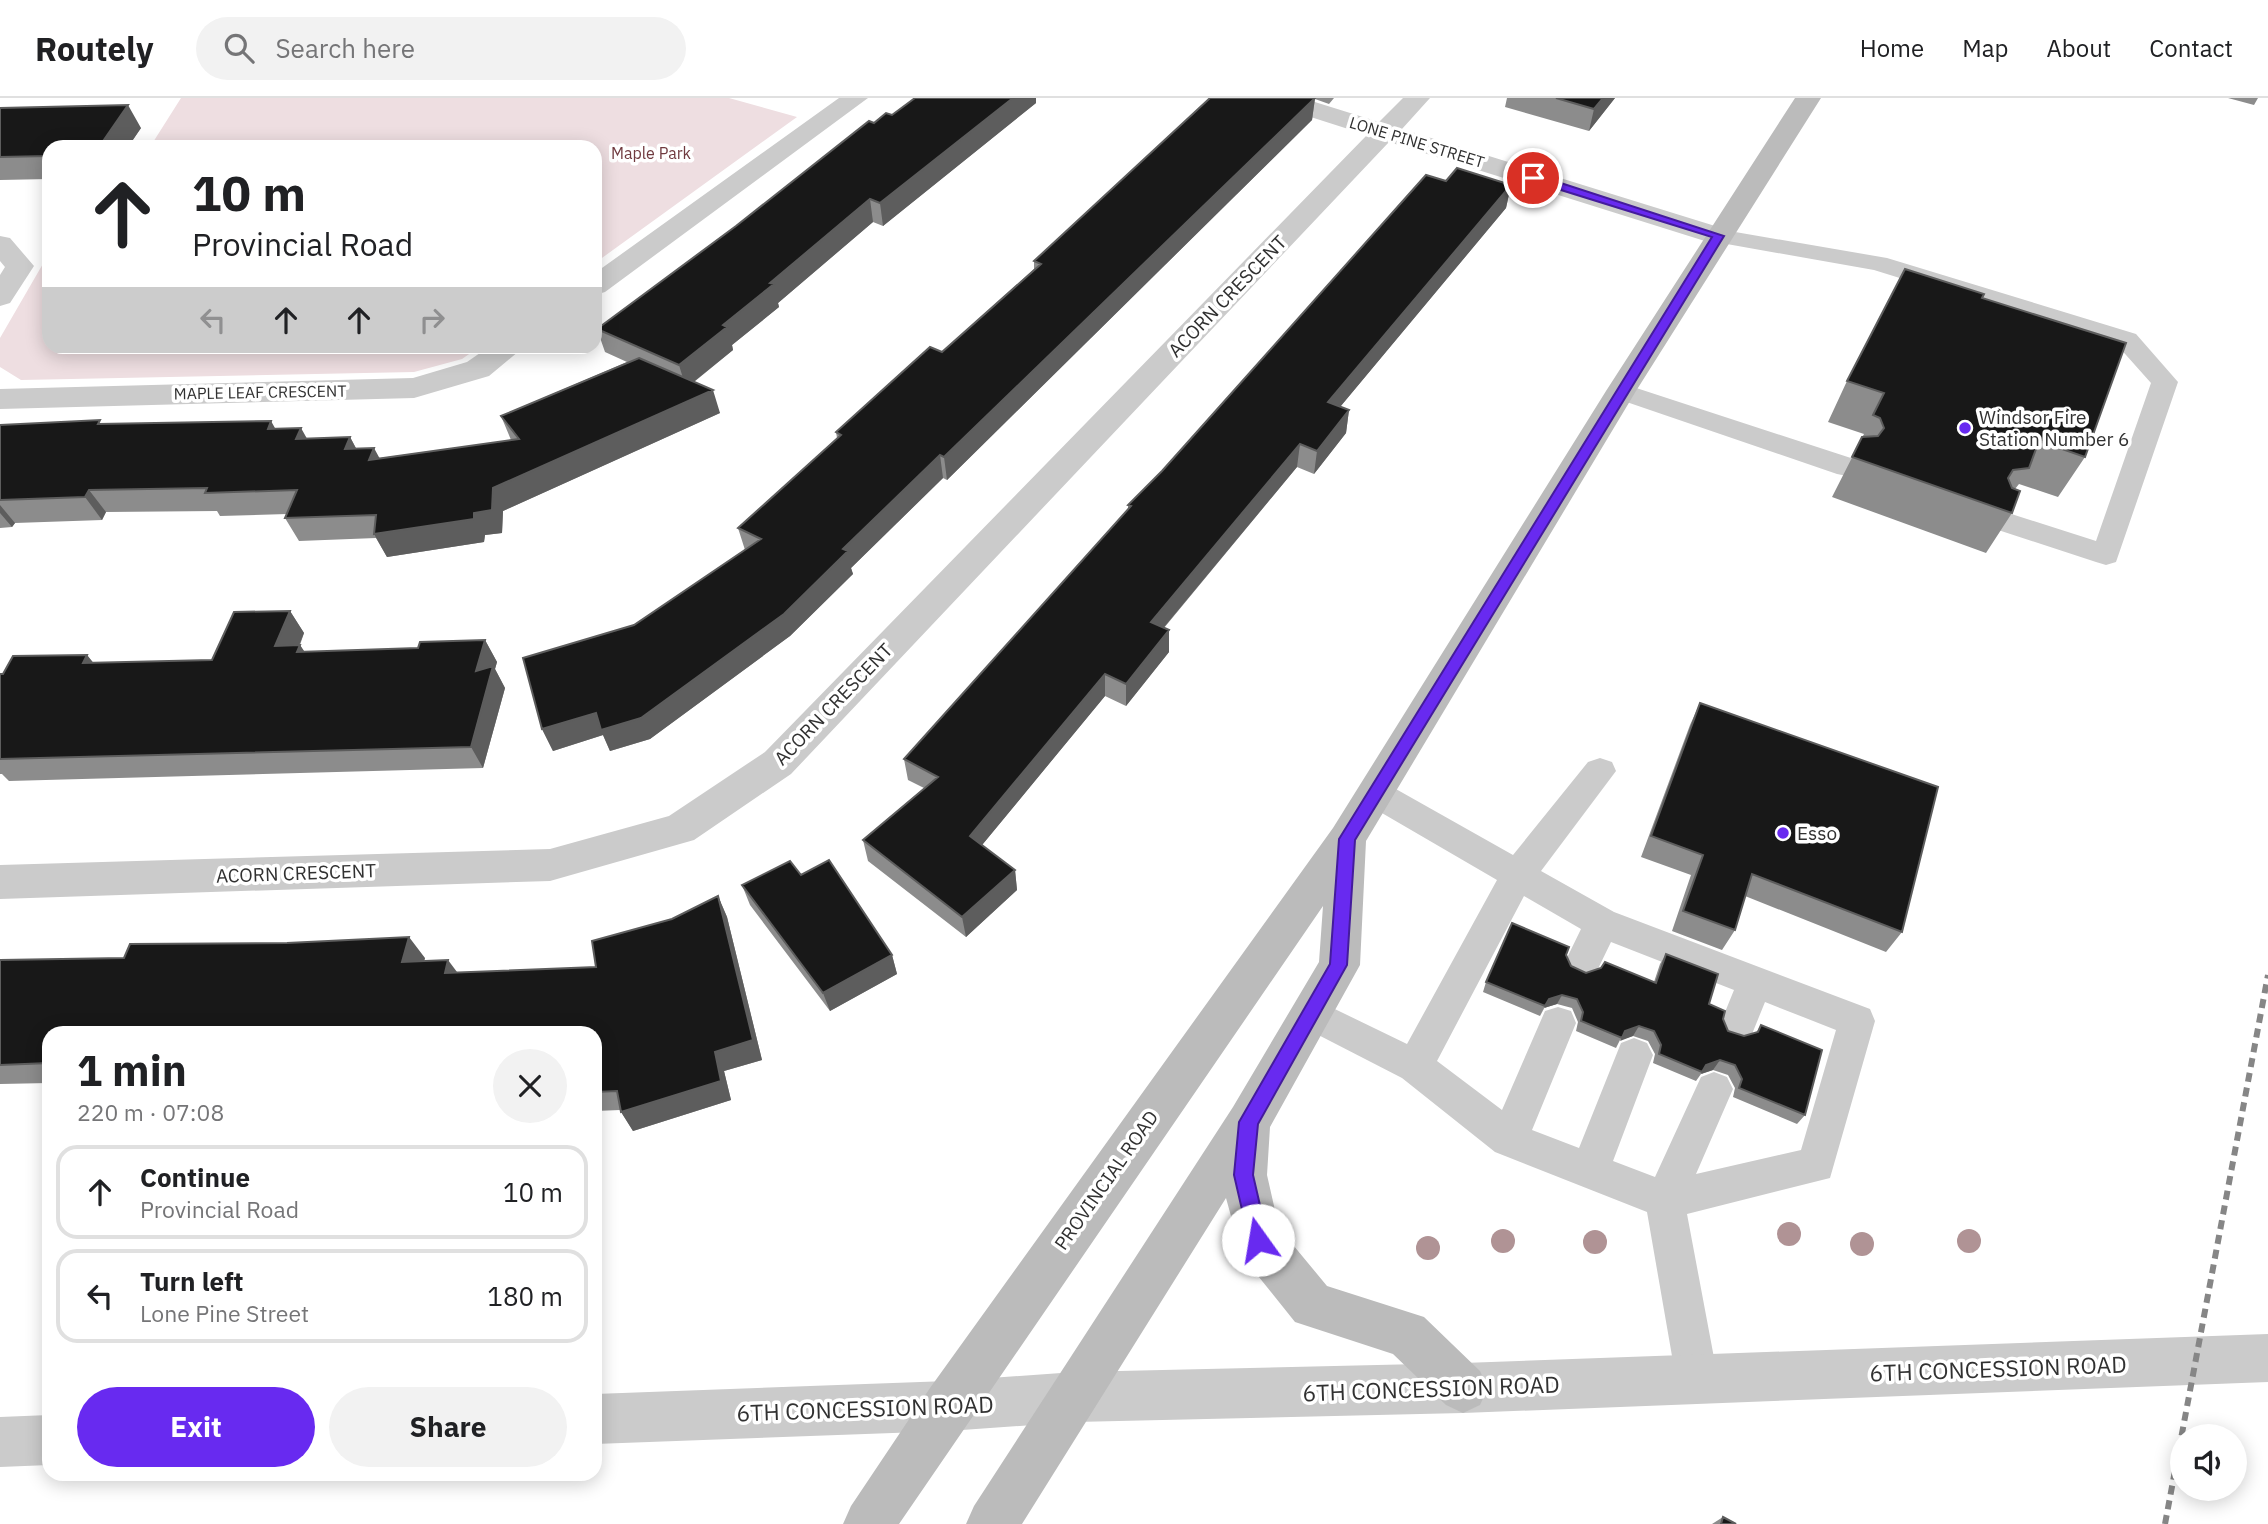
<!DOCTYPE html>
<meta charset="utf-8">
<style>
:root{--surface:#fff;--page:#f2f2f2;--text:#202124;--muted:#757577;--line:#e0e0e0;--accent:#682af0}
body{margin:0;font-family:"IBM Plex Sans",sans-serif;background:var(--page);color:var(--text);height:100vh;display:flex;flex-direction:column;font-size:26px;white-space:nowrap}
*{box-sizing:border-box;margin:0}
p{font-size:23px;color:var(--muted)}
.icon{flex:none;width:38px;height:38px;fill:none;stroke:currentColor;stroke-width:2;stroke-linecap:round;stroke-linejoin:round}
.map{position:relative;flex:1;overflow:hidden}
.sheet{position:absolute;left:42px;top:928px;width:560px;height:455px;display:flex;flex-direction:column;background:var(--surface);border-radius:21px;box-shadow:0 4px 18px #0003}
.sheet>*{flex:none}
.guide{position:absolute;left:42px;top:42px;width:560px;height:214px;border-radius:21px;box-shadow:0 4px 18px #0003;background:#fff;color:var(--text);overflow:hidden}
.controls{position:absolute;left:2170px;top:1326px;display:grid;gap:14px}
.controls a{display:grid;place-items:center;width:77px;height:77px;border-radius:50%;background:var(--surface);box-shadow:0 4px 18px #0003;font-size:35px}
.pin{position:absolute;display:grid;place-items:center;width:60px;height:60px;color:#fff;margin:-30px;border:4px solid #fff;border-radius:50%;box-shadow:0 2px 7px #0007}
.me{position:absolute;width:77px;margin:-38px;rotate:347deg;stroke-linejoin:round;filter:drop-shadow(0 0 5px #0008)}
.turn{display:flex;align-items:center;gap:24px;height:147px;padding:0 35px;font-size:32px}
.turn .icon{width:91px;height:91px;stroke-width:2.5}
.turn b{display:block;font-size:49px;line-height:60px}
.lanes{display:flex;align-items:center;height:66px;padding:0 35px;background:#0003;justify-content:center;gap:35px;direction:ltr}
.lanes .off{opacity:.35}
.round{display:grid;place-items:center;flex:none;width:74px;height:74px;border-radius:37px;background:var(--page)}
.summary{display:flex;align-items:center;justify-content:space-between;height:119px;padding:0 35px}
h1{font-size:42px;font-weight:700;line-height:52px}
.primary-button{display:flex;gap:14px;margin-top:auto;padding:14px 35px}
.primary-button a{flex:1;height:80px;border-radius:42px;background:var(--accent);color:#fff;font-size:28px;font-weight:700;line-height:80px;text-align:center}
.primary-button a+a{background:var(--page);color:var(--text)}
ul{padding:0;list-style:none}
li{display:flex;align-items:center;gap:21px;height:94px;margin:0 14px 10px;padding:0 21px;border:4px solid var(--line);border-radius:21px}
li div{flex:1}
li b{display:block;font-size:26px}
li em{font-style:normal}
header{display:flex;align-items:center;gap:42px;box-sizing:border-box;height:98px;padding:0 35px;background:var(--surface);border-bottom:2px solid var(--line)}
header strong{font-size:33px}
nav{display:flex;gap:38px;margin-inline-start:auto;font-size:24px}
.search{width:490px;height:63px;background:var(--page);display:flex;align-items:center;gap:18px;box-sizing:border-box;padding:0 24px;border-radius:38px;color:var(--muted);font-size:26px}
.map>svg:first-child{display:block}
</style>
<header>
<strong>Routely</strong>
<div class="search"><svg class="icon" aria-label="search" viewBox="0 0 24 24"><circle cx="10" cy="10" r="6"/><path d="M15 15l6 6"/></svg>Search here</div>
<nav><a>Home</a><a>Map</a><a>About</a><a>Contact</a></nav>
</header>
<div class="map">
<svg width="2268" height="1426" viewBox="0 0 2268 1426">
<rect width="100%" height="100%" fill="#fff"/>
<!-- green -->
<path fill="#eedee1" d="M 181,0 L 729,0 L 797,19 L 595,165 L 595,49 L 150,49 Z
M 49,150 L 49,248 L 479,249 L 462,261 L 414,274 L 21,282 L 0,269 L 0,240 L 44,164 L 44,154 Z"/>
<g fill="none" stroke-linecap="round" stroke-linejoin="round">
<!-- service -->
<path fill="#cbcbcb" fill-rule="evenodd" d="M 1718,131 L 1887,160 L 2136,236 L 2178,284 L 2116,464 L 2106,467 L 2096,464 L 1989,429 L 1985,422 L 1989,415 L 1999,412 L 2096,443 L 2151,285 L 2118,248 L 1874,172 L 1710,143 L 1706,138 L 1710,133 Z
M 1621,285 L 1857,362 L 1861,369 L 1857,376 L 1847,378 L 1837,376 L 1612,299 L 1608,293 L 1612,287 Z
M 1600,660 L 1612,664 L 1616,673 L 1541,773 L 1614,814 L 1870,911 L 1875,923 L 1830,1080 L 1687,1116 L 1718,1281 L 1712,1296 L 1697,1302 L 1682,1296 L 1676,1281 L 1647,1114 L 1495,1054 L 1402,980 L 1297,926 L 1292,915 L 1297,904 L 1310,899 L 1407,946 L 1497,782 L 1363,704 L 1359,695 L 1363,686 L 1375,682 L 1387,686 L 1513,757 L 1588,664 ZM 1524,798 L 1581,831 L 1564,866 L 1569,877 L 1582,882 L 1595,877 L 1611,844 L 1734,892 L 1719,929 L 1724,941 L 1737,945 L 1750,941 L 1765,904 L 1836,932 L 1801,1052 L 1696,1076 L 1733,991 L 1727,979 L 1714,974 L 1701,979 L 1655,1079 L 1613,1063 L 1653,957 L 1647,945 L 1634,940 L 1621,945 L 1579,1050 L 1532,1032 L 1576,925 L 1571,913 L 1558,909 L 1545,913 L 1502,1012 L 1437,963 Z"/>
<!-- minor -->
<path fill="#cbcbcb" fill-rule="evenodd" d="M 839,0 L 868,0 L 605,194 L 595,197 L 595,175 Z
M 1263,0 L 1302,0 L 1379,24 L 1403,0 L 1430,0 L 1402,31 L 1728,132 L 1732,138 L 1728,144 L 1708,144 L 1389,44 L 791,676 L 694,742 L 550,783 L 0,801 L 0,767 L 550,751 L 669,718 L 765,654 L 1367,37 L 1267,5 Z
M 0,138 L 10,140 L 34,168 L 10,205 L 0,208 L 0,177 L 5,169 L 0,163 Z
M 490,248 L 525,248 L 489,278 L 414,300 L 0,311 L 0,291 L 413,280 L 467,264 Z"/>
<!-- tertiary -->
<path fill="#cbcbcb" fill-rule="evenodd" d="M 2268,1236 L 2268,1284 L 1463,1315 L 1075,1324 L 948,1333 L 595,1346 L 595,1296 L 948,1283 L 1075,1274 L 1463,1265 Z
M 49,1317 L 49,1367 L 0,1369 L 0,1319 Z"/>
<!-- secondary -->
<path fill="#bbb" fill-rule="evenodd" d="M 1795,0 L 1821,0 L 1636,293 L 1366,743 L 1360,867 L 1270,1029 L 1267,1077 L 1279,1130 L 1327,1188 L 1424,1219 L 1480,1273 L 1488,1290 L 1480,1307 L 1463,1315 L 1446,1307 L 1393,1256 L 1295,1224 L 1242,1158 L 1226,1100 L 1022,1426 L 966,1426 L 974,1408 L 1233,1009 L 1319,864 L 1323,808 L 899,1426 L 843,1426 L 851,1408 L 930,1290 L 1333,730 L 1606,293 Z"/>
<!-- rail -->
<path stroke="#868686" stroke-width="6" stroke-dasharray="9 6" stroke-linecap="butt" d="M 2165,1426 L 2268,877"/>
</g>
<!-- trees -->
<g fill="#b09395">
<circle cx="1789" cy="1136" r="12"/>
<circle cx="1503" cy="1143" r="12"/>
<circle cx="1969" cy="1143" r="12"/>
<circle cx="1595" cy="1144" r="12"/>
<circle cx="1862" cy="1146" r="12"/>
<circle cx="1428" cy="1150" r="12"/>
</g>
<!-- wall -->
<path fill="#8c8c8c" d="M 915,0 L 1036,0 L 1036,5 L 883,128 L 873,124 L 778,205 L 779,209 L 732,247 L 733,252 L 694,284 L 720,315 L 503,413 L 502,435 L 485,437 L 484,444 L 387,459 L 376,440 L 299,443 L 285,420 L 287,416 L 220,418 L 217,413 L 106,414 L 102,422 L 15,425 L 12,429 L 0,430 L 0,327 L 102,326 L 276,331 L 307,341 L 350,339 L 356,350 L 380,360 L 511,342 L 501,318 L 627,264 L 605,254 L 597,231 L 874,25 L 892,17 Z
M 1210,0 L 1334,0 L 1329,6 L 1315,1 L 1312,22 L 947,382 L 943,380 L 851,470 L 853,476 L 790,538 L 650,641 L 610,653 L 603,637 L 553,653 L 542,631 L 634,527 L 745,452 L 738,430 L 837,340 L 836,334 L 942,254 L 1034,171 L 1034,163 Z
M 1507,0 L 1615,0 L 1589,33 L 1505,9 Z
M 2228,0 L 2258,0 L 2254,7 Z
M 0,10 L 141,30 L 128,49 L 49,49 L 49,81 L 0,82 Z
M 1511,87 L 1506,110 L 1340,309 L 1349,312 L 1346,335 L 1314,376 L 1297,369 L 1164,530 L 1169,554 L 1126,608 L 1105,598 L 982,747 L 1015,772 L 1017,792 L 966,839 L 868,763 L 863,742 L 924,690 L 908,682 L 904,661 L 1128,412 L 1128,407 L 1162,373 Z
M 1982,200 L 2085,359 L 2058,399 L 2019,386 L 2015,391 L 2012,415 L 1986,455 L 1832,399 L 1864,336 L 1828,324 L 1847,283 Z
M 290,513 L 304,535 L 300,547 L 304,554 L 418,550 L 485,542 L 497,564 L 495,571 L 505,590 L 483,670 L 9,683 L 2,676 L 0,676 L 0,576 L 87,557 L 93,565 L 212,562 Z
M 1700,605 L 1902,834 L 1886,854 L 1745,798 L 1735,832 L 1722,852 L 1672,833 L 1691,777 L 1641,759 L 1690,627 Z
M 742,787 L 892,857 L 897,876 L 830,913 L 750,807 Z
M 718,798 L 727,819 L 762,962 L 724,973 L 731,1002 L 633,1033 L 620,1012 L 595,1013 L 595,934 L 49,934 L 49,985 L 0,986 L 0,862 L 425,860 L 424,863 L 457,875 L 596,869 L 672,821 Z
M 1666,856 L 1709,906 L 1723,921 L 1728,933 L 1744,938 L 1756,935 L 1761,927 L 1805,1017 L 1797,1026 L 1733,999 L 1735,990 L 1728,977 L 1713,972 L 1701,976 L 1696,983 L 1653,965 L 1655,956 L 1648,943 L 1633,938 L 1620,942 L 1616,950 L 1576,933 L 1578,924 L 1572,910 L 1557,906 L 1544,910 L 1540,918 L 1483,894 L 1486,884 L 1566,857 L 1571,868 L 1586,875 L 1654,884 L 1660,866 Z
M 1723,1419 L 1736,1426 L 1712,1426 Z"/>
<!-- shaded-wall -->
<path fill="#5d5d5d" d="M 1013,0 L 1036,0 L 1036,5 L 883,128 L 880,105 Z
M 1315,0 L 1312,22 L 947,382 L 944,359 Z
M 1603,0 L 1615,0 L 1589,33 L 1594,11 Z
M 128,7 L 141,30 L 128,49 L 99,49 Z
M 1511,87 L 1506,110 L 1325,327 L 1328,304 Z
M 870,101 L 873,124 L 778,205 L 779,209 L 732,247 L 733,252 L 686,290 L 679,267 L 770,185 Z
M 713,292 L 720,315 L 503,413 L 502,435 L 485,437 L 484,444 L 387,459 L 374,436 L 474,415 L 493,390 Z
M 1349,312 L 1346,335 L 1314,376 L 1317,353 Z
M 271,323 L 284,346 L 268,331 Z
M 301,330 L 314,353 L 296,341 Z
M 350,339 L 362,362 L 345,351 Z
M 1300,346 L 1297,369 L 1150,546 L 1151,524 Z
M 374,350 L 386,372 L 369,362 Z
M 940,357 L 943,380 L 851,470 L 853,476 L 790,538 L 650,641 L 610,653 L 603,637 L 553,653 L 542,631 L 843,451 Z
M 89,392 L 106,414 L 102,422 L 85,399 Z
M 0,407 L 15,425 L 12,429 L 0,415 Z
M 290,513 L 304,535 L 290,570 L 275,548 Z
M 1169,532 L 1169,554 L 1126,608 L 1126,586 Z
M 485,542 L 497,564 L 495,571 L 505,590 L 483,670 L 471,649 L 476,573 Z
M 300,547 L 315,569 L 297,554 Z
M 87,557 L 105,579 L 83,565 Z
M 1105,576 L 1105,598 L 973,758 L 970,738 Z
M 1015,772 L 1017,792 L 966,839 L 962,819 Z
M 718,798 L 727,819 L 762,962 L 724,973 L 731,1002 L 633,1033 L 621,1014 Z
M 409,839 L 425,860 L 418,884 L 402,864 Z
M 892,857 L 897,876 L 830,913 L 823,895 Z
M 448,862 L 463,882 L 445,875 Z
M 1562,897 L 1557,906 L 1544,910 L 1540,918 L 1549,901 Z
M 1639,928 L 1633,938 L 1620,943 L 1625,933 Z
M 1720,962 L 1713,972 L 1701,976 L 1706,967 Z"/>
<!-- building -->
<path fill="#181818" stroke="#5d5d5d" stroke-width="2" d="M 915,0 L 1013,0 L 880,105 L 870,101 L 770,185 L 774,186 L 723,227 L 727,229 L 679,267 L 597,231 L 736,128 L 869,23 L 874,25 L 886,15 L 892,17 Z
M 1210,0 L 1315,0 L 944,359 L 940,357 L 843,451 L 848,453 L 784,516 L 641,620 L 601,632 L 596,615 L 542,631 L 523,560 L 634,527 L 761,441 L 738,430 L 841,337 L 836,334 L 930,249 L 942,254 L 1041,166 L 1034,163 Z
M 1556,0 L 1603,0 L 1594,11 Z
M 128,7 L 99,49 L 49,49 L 49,58 L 0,59 L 0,10 Z
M 1457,70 L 1511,87 L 1328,304 L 1349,312 L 1317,353 L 1300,346 L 1151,524 L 1169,532 L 1126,586 L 1105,576 L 970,738 L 1015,772 L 962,819 L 863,742 L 938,679 L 904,661 L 1131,408 L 1128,407 L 1162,373 L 1426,77 L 1446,83 Z
M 1905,171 L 1984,196 L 1982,200 L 2126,245 L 2085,359 L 2039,343 L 2029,370 L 2013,372 L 2008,380 L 2012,390 L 2020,393 L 2012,415 L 1852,359 L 1862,339 L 1878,338 L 1884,330 L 1880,320 L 1873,317 L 1884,295 L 1847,283 Z
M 639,260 L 713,292 L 493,390 L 492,412 L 474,415 L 474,421 L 374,436 L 376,417 L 285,420 L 297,392 L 205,395 L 207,390 L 89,392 L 85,399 L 0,402 L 0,327 L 100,322 L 98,326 L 271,323 L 268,331 L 301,330 L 296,341 L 350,339 L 345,351 L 374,350 L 369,362 L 519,341 L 501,318 Z
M 290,513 L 275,548 L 300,547 L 297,554 L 418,550 L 420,544 L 485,542 L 476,573 L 493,568 L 471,649 L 0,661 L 0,576 L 3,576 L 13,558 L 87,557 L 83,565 L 212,562 L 234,514 Z
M 1700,605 L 1938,689 L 1902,834 L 1752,776 L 1735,832 L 1683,813 L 1703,757 L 1651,738 Z
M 829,762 L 892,857 L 823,895 L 742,787 L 790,763 L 801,777 Z
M 718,798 L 753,942 L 715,954 L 721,983 L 621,1014 L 617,993 L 595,994 L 595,934 L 49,934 L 49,965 L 0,967 L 0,862 L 124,860 L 130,846 L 287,845 L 409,839 L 402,864 L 448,862 L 445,875 L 596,869 L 592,843 L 672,821 Z
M 1512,825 L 1569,849 L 1566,857 L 1571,868 L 1586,875 L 1601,870 L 1605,864 L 1656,885 L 1666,856 L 1718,876 L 1709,906 L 1725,913 L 1723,921 L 1728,933 L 1744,938 L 1758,934 L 1761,927 L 1822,952 L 1805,1017 L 1739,990 L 1742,981 L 1735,967 L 1720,962 L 1706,967 L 1702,974 L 1659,956 L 1661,947 L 1654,933 L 1639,928 L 1625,933 L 1622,940 L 1581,923 L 1583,914 L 1577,901 L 1562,897 L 1549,901 L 1545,908 L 1486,884 Z
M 1723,1419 L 1736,1426 L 1721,1426 Z"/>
<!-- route -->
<path fill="#682af0" stroke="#441b9c" stroke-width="2" d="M 1533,76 L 1724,138 L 1355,742 L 1347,867 L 1258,1026 L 1253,1077 L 1268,1142 L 1265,1149 L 1258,1151 L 1252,1149 L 1249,1142 L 1234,1077 L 1239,1024 L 1330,866 L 1339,741 L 1712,139 L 1529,82 L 1527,80 Z"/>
<!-- markers -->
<g fill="#682af0" stroke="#fff" stroke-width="2.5">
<circle cx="1965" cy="330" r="7"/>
<circle cx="1783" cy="735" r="7"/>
</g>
<g text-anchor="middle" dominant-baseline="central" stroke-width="7" stroke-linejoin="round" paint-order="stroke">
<!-- far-street labels -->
<g font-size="16" fill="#313131" stroke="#fff">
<text transform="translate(1417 44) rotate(17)">LONE PINE STREET</text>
<text transform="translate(260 294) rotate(-1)">MAPLE LEAF CRESCENT</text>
</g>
<!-- far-park labels -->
<g font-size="16" fill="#703a3f" stroke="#fff">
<text x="651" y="55">Maple Park</text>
</g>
<!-- street labels -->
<g font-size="19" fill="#313131" stroke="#fff">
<text transform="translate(1227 198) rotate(-46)">ACORN CRESCENT</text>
<text transform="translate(833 606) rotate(-46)">ACORN CRESCENT</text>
<text transform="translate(296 775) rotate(-2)">ACORN CRESCENT</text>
<text transform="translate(1106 1082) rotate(-55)">PROVINCIAL ROAD</text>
</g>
<!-- poi labels -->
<g font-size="19" fill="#313131" stroke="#fff" text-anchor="start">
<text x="1979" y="319">Windsor Fire<tspan x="1979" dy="22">Station Number 6</tspan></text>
<text x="1797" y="735">Esso</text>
</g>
<!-- near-street labels -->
<g font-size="23" fill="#313131" stroke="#fff">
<text transform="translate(1998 1270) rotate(-2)">6TH CONCESSION ROAD</text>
<text transform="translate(1431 1290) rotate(-2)">6TH CONCESSION ROAD</text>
<text transform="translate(865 1310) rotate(-2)">6TH CONCESSION ROAD</text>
</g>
</g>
</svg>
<div class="controls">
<a><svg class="icon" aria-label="sound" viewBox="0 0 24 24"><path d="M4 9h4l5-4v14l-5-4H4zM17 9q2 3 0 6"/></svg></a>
</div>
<div class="pin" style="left:1533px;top:80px;background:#d93025"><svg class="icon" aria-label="arrive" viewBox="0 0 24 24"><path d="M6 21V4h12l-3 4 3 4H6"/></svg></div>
<svg class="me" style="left:1258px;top:1142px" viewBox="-20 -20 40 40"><circle r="19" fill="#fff"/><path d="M0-13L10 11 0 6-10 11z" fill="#682af0"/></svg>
<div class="guide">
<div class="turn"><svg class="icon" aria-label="ahead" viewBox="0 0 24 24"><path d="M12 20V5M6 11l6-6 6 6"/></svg><div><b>10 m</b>Provincial Road</div></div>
<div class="lanes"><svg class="icon off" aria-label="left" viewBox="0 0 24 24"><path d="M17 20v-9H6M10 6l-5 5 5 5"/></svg><svg class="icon" aria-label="ahead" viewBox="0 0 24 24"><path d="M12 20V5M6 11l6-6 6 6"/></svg><svg class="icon" aria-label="ahead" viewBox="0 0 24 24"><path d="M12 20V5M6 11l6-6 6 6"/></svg><svg class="icon off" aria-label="right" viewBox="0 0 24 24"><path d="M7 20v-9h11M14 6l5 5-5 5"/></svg></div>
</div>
<section class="sheet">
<div class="summary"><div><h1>1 min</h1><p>220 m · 07:08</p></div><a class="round"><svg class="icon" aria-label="close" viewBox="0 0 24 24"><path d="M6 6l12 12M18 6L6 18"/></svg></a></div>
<ul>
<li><svg class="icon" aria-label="ahead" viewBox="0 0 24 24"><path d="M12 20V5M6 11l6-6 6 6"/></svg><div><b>Continue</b><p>Provincial Road</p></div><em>10 m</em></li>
<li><svg class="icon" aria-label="left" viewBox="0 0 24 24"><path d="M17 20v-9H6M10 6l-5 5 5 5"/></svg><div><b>Turn left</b><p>Lone Pine Street</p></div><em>180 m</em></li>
</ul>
<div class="primary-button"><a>Exit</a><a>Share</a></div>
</section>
</div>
